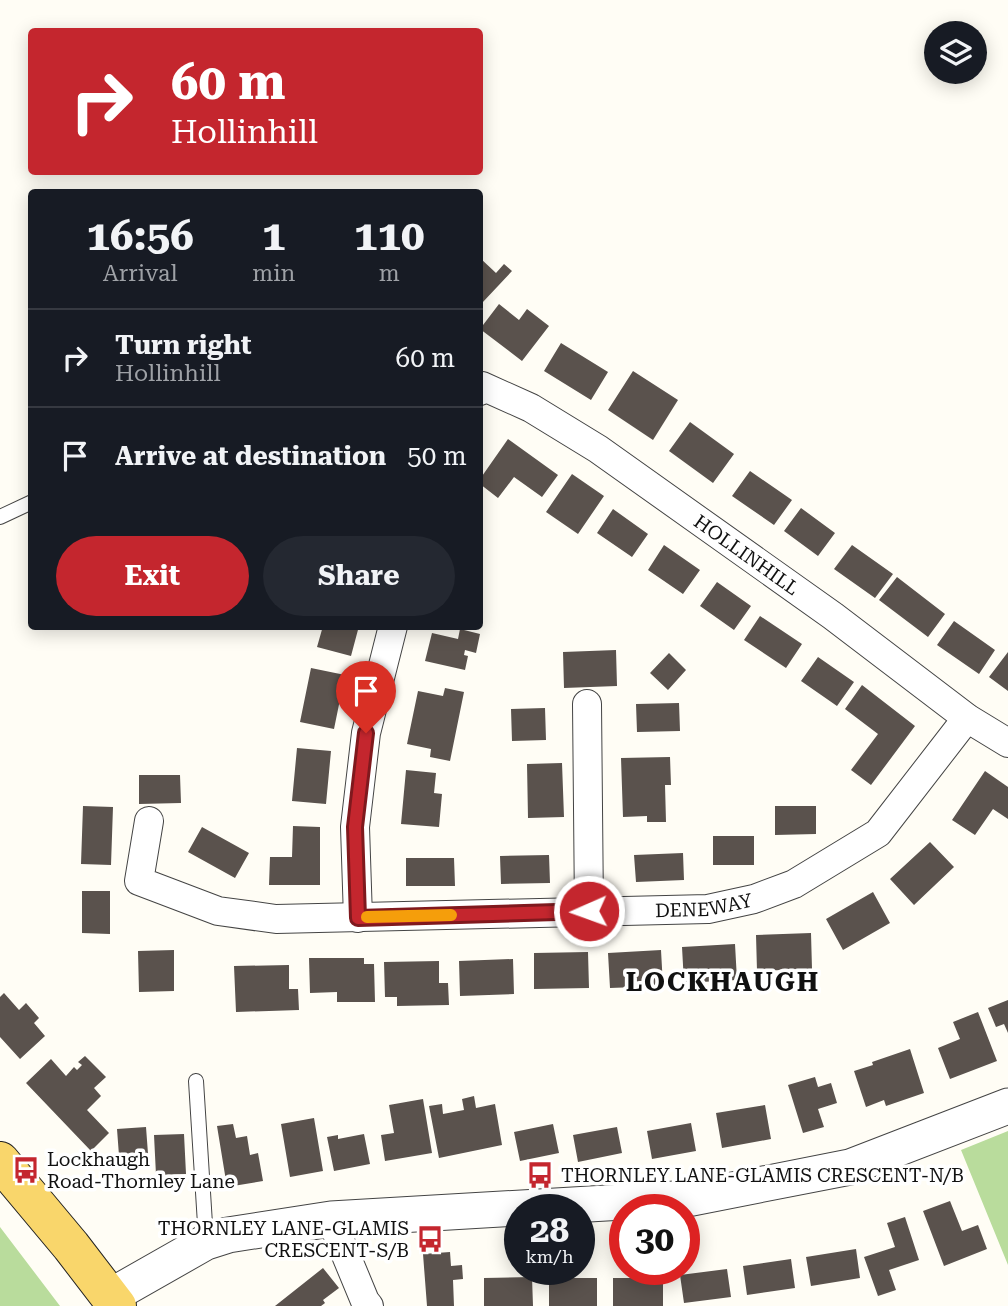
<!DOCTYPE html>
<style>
:root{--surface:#171b24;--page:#242831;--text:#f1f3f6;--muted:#9ea1a6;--line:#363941;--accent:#c4262e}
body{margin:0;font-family:"Roboto Serif",serif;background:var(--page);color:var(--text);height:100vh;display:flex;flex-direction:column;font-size:26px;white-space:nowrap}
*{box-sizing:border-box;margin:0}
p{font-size:23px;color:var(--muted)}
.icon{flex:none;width:38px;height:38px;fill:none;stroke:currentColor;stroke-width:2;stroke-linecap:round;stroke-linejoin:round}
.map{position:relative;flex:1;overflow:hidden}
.drawer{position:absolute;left:28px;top:189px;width:455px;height:441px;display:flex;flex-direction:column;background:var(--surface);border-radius:7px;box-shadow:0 4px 18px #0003}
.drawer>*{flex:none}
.banner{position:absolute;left:28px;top:28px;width:455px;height:147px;border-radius:7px;box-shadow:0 4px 18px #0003;background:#c4262e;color:#fff;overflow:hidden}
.controls{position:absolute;left:924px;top:21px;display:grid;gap:14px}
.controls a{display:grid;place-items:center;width:63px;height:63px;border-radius:50%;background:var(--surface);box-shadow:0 4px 18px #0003;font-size:35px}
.speed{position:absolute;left:504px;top:1194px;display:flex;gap:14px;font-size:35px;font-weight:700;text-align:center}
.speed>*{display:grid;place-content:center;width:91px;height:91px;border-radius:50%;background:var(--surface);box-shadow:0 4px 18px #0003;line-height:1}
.speed small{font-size:18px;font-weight:400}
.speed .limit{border:10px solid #d22;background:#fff;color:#111}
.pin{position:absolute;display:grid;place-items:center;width:60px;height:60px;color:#fff;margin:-72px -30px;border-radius:50% 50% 50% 0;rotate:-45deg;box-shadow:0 0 7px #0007}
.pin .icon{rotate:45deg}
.me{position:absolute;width:77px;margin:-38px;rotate:268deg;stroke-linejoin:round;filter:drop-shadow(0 0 5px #0008)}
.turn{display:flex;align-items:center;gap:24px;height:147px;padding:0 28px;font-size:32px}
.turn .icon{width:91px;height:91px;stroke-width:2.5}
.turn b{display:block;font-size:49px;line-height:60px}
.eta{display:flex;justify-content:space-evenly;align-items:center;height:119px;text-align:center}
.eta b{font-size:42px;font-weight:700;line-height:49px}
.action{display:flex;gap:14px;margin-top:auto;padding:14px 28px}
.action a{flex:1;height:80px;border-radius:42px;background:var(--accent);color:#fff;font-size:28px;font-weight:700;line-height:80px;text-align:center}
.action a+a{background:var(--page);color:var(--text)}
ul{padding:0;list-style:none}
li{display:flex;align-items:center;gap:21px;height:98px;padding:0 28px;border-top:2px solid var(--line)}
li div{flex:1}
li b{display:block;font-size:26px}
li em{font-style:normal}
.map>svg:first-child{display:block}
</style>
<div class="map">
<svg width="1008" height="1306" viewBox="0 0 1008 1306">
<rect width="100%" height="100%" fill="#fffdf5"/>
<!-- forest -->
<path fill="#b9dc9c" d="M 1008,1131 L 1008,1265 L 961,1150 Z
M 0,1227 L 60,1306 L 0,1306 Z"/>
<!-- building -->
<path fill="#5a524d" d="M 480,258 L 496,273 L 504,264 L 512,271 L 482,303 L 480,301 Z
M 499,304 L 519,320 L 527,309 L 549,326 L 522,361 L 480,329 Z
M 561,343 L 608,372 L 591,400 L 544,371 Z
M 633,371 L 678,400 L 653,440 L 608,410 Z
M 690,422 L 734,454 L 713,483 L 669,451 Z
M 508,439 L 558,475 L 542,497 L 514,477 L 498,498 L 480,484 L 480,479 Z
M 750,471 L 792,500 L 774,525 L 732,496 Z
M 572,474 L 604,496 L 578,534 L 546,512 Z
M 801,508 L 835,533 L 818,556 L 784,531 Z
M 613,509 L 648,534 L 632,557 L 597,533 Z
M 664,545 L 700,570 L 683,594 L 648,570 Z
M 852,545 L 893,574 L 875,598 L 834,569 Z
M 897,577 L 945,614 L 928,637 L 879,600 Z
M 717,582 L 751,606 L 734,630 L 700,606 Z
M 760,616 L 802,644 L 786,668 L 744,640 Z
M 954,621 L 995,650 L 979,674 L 937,645 Z
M 323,626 L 359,626 L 351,656 L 317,647 Z
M 460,629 L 480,634 L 476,653 L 465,650 L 464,655 L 468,656 L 465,670 L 425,661 L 432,633 L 458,639 Z
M 616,650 L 617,686 L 564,688 L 563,652 Z
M 1008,652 L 1008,691 L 989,677 Z
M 669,653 L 686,670 L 668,690 L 650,673 Z
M 818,657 L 854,682 L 837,706 L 801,681 Z
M 311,668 L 345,675 L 334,729 L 300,722 Z
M 862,685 L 915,726 L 871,785 L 851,770 L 878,734 L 845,709 Z
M 445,688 L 464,692 L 450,761 L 430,757 L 431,749 L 407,744 L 418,691 L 443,696 Z
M 679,703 L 680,731 L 637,732 L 636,704 Z
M 545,708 L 546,740 L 512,741 L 511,709 Z
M 297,748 L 331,751 L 326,804 L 292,801 Z
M 670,757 L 671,785 L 665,785 L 666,822 L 647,822 L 647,816 L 623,817 L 621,758 Z
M 562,763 L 564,817 L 528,818 L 527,764 Z
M 406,770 L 436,773 L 434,793 L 442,794 L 439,827 L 401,824 Z
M 985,771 L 1008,787 L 1008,819 L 993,809 L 975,835 L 952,820 Z
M 139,775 L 180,775 L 181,803 L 139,804 Z
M 83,806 L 113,807 L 111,865 L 81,864 Z
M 775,806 L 816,806 L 816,834 L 775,835 Z
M 293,826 L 320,827 L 320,885 L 269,885 L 270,857 L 292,857 Z
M 202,827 L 249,853 L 235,878 L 188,852 Z
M 713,836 L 754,836 L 754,865 L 713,865 Z
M 930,842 L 954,867 L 914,905 L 890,879 Z
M 683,853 L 684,880 L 636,882 L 634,855 Z
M 549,855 L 550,883 L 501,884 L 500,856 Z
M 406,858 L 454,858 L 455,886 L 406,886 Z
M 82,891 L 110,891 L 110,934 L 82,933 Z
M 873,892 L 890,923 L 843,950 L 826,919 Z
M 811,933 L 812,969 L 757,971 L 756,935 Z
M 735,944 L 737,980 L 684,983 L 682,947 Z
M 174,950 L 174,991 L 139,992 L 138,951 Z
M 661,950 L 663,986 L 610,988 L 608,953 Z
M 588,952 L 589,988 L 534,989 L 534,953 Z
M 309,958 L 364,958 L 364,964 L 374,964 L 375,1002 L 337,1002 L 337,992 L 310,993 Z
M 513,959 L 514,994 L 460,996 L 459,961 Z
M 439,961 L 439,983 L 448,983 L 449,1005 L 397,1006 L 397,997 L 385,997 L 384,962 Z
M 289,965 L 289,989 L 298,989 L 299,1010 L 236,1012 L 234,966 Z
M 4,993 L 19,1010 L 26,1003 L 39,1018 L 34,1023 L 45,1036 L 20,1059 L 0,1037 L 0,997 Z
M 1008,1000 L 1008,1033 L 1004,1024 L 996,1027 L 988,1008 Z
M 978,1012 L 997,1061 L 950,1079 L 938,1048 L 960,1039 L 953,1022 Z
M 910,1049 L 924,1093 L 886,1106 L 884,1100 L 866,1107 L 854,1071 L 873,1065 L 872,1062 Z
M 85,1056 L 106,1077 L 94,1088 L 101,1096 L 87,1110 L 109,1133 L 91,1151 L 26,1083 L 51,1059 L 66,1076 L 74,1067 L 77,1070 L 82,1065 L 78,1062 Z
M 815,1077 L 818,1087 L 831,1083 L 837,1103 L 818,1109 L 824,1127 L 803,1133 L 788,1085 Z
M 474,1096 L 476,1108 L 495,1104 L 502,1145 L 439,1158 L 429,1106 L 442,1104 L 443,1114 L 464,1110 L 462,1099 Z
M 423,1099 L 432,1153 L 385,1161 L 381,1135 L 394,1133 L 389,1105 Z
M 765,1105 L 771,1139 L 722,1148 L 716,1113 Z
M 314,1118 L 323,1171 L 290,1177 L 281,1124 Z
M 691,1123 L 696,1151 L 652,1159 L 647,1131 Z
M 233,1124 L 236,1138 L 247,1136 L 250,1155 L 258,1153 L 263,1181 L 227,1187 L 217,1126 Z
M 553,1124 L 559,1153 L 520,1161 L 514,1132 Z
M 146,1127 L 149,1167 L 120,1169 L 117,1129 Z
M 617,1127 L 622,1153 L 578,1162 L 573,1135 Z
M 184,1134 L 186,1174 L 156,1175 L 154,1135 Z
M 364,1134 L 370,1164 L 334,1171 L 327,1137 L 338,1135 L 338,1139 Z
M 950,1201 L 962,1231 L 978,1225 L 987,1249 L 944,1266 L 923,1211 Z
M 905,1217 L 919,1260 L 889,1270 L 896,1290 L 878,1296 L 864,1257 L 895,1247 L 887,1223 Z
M 856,1249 L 860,1278 L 811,1286 L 806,1257 Z
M 450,1252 L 451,1266 L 462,1265 L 463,1279 L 453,1280 L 454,1306 L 427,1306 L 423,1254 Z
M 791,1259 L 795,1288 L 747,1295 L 743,1266 Z
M 323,1268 L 339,1288 L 323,1300 L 325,1303 L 321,1306 L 275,1306 Z
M 727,1269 L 731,1297 L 684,1303 L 680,1275 Z
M 532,1277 L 533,1306 L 484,1306 L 484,1278 Z
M 549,1278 L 597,1278 L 597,1306 L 549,1306 Z
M 613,1278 L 663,1278 L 663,1306 L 613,1306 Z"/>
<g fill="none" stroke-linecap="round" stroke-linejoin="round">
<defs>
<path id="service" d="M 0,517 L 32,502
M 196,1081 L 206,1240"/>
<g id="minor">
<path id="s1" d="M 480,391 L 482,386 L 531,408 L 598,449 L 833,616 L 967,718 L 1008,743"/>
<path d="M 587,704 L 589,911"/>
<path id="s2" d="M 149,821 L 139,881 L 218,911 L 276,919 L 708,909 L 754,899 L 794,884 L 878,833 L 967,718"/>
<path d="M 358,918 L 355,827 L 366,733 L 393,626"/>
<path d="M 331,1219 L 365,1301 L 369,1306"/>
</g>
<path id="tertiary" d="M 111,1296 L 206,1242 L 228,1235 L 331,1219 L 692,1198 L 850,1167 L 1008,1106"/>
<path id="primary" d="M 0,1161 L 71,1246 L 117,1306"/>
</defs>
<!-- service casing -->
<use href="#service" stroke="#444" stroke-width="16"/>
<!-- minor casing -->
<use href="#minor" stroke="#444" stroke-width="30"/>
<!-- tertiary casing -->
<use href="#tertiary" stroke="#444" stroke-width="37"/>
<!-- primary casing -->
<use href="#primary" stroke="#222" stroke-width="40"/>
<!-- service -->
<use href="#service" stroke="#fff" stroke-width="14"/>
<!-- minor -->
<use href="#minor" stroke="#fff" stroke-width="28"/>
<!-- tertiary -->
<use href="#tertiary" stroke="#fff" stroke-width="35"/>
<!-- primary -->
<use href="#primary" stroke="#f9d66b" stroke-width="38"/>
</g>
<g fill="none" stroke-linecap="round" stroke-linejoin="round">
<defs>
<path id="route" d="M 366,733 L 355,827 L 358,918 L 589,911"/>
</defs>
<!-- route casing -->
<use href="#route" stroke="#7f191e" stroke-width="18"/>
<!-- route -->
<use href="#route" stroke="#c4262e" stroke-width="12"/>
<!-- slow -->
<path stroke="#f59e0b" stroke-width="12" d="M 367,917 L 451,915"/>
</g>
<!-- icons -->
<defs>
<symbol id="bus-bare" viewBox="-9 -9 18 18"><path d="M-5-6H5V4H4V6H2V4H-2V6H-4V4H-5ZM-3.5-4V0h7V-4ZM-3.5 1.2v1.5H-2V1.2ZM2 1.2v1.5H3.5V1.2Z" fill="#c4262e" stroke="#fff" stroke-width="2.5" paint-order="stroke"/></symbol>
</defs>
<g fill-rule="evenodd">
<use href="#bus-bare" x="7" y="1151" width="38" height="38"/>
<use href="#bus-bare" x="521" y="1156" width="38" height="38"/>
<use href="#bus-bare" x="411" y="1220" width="38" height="38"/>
</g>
<g text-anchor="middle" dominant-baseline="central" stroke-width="7" stroke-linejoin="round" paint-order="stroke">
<!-- street labels -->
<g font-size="19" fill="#111" stroke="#fff">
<text stroke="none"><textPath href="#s1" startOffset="320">HOLLINHILL</textPath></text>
<text stroke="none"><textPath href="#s2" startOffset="632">DENEWAY</textPath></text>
</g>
<!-- poi labels -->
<g font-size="19" fill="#111" stroke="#fff" text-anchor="start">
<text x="47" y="1159">Lockhaugh<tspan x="47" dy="22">Road-Thornley Lane</tspan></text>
<text x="561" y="1175">THORNLEY LANE-GLAMIS CRESCENT-N/B</text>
<text x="409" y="1228" text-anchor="end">THORNLEY LANE-GLAMIS<tspan x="409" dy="22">CRESCENT-S/B</tspan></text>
</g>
<!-- district labels -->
<g font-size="26" font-weight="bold" letter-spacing="2" fill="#111" stroke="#fff">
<text x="723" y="982">LOCKHAUGH</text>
</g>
</g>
</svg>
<div class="controls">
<a><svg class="icon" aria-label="layers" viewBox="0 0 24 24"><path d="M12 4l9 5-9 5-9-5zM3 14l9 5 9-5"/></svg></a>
</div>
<div class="speed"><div>28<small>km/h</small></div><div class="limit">30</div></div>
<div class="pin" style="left:366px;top:733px;background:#d93025"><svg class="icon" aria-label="arrive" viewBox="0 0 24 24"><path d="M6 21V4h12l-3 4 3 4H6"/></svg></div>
<svg class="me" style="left:589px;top:911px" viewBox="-20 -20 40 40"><circle r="17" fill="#c4262e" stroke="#fff" stroke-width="3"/><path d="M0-11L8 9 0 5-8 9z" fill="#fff"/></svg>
<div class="banner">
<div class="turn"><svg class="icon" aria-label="right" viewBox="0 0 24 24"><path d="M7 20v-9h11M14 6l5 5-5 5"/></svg><div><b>60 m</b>Hollinhill</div></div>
</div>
<section class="drawer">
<div class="eta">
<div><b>16:56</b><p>Arrival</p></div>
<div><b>1</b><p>min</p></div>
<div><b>110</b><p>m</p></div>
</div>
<ul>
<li><svg class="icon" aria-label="right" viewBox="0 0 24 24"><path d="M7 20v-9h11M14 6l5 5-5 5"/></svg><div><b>Turn right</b><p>Hollinhill</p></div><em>60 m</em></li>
<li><svg class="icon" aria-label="arrive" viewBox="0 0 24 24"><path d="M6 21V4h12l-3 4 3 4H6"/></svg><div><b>Arrive at destination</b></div><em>50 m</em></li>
</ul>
<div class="action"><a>Exit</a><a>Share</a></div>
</section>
</div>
